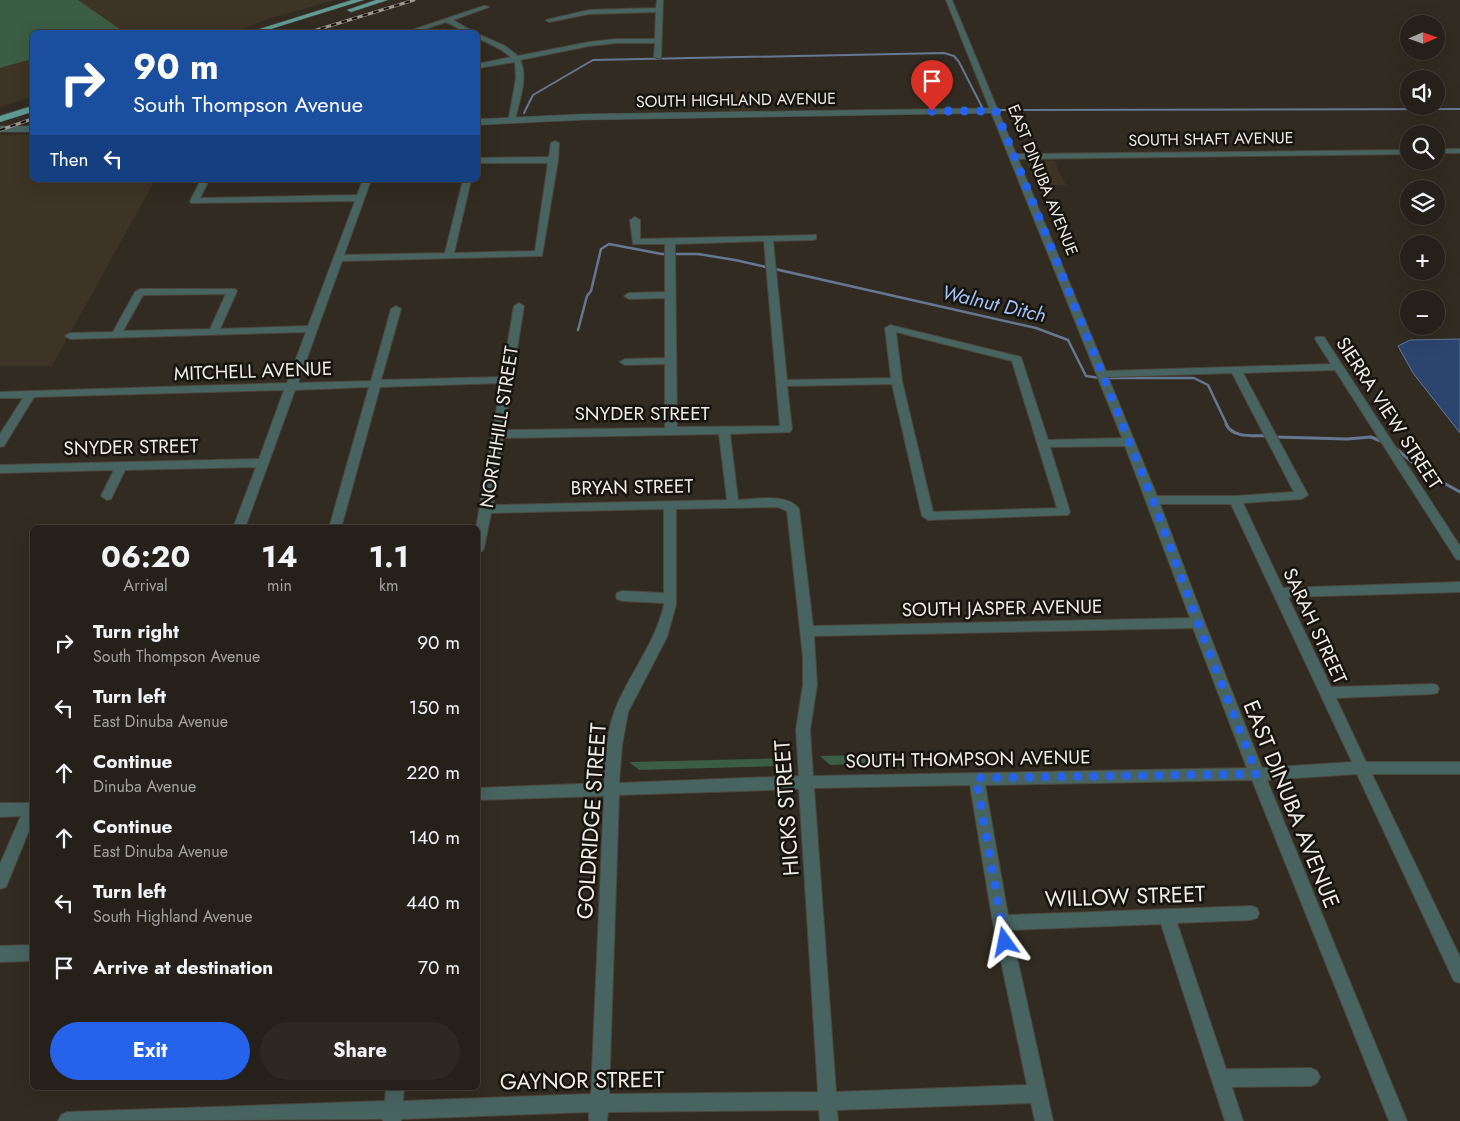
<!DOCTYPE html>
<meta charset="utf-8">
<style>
:root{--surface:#252019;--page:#2d2822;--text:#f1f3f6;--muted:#a3a3a2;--line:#423e38;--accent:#2563eb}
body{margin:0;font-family:Jost,sans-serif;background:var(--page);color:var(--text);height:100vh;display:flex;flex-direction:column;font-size:19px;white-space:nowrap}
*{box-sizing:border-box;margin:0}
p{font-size:16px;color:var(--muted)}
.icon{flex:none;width:28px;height:28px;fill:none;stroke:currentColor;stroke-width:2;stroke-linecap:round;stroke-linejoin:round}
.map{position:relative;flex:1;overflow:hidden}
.details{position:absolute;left:30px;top:525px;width:450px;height:565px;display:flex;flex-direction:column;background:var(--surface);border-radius:8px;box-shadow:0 5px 20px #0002,0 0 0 1px var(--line)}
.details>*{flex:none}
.banner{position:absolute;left:30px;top:30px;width:450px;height:152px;border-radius:8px;box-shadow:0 5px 20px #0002,0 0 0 1px var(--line);background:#1a4fa0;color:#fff;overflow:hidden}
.needle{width:32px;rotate:88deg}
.fabs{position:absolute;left:1400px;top:15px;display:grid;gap:10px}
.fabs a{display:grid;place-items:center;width:45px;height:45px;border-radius:50%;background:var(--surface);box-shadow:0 5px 20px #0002,0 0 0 1px var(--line);font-size:25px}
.pin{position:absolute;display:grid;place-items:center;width:42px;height:42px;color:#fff;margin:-51px -21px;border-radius:50% 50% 50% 0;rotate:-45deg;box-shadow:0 0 5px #0007}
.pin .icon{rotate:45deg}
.me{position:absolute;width:55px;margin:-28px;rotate:348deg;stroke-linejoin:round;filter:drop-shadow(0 0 4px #0008)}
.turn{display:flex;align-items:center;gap:18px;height:105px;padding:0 20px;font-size:22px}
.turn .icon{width:65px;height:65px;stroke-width:2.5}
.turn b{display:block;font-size:35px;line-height:42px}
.then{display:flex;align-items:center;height:48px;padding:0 20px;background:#0003;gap:10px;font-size:19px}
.eta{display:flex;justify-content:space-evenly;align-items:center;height:85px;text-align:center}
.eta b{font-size:30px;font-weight:700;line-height:35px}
.primary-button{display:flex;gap:10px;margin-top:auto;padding:10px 20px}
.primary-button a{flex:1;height:58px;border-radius:30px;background:var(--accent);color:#fff;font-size:20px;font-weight:700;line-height:58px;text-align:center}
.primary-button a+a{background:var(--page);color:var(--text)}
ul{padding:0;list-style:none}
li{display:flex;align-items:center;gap:15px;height:65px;padding:0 20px}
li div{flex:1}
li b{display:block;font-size:19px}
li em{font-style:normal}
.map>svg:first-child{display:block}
</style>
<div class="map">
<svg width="1460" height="1121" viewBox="0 0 1460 1121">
<rect width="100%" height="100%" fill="#312b21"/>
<!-- built -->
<path fill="#3e3425" d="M 78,0 L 335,0 L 268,19 L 237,32 L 121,32 L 123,32 Z
M 32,59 L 32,97 L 0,107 L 0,68 Z
M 751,90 L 754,112 L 730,113 L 728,91 Z
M 32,134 L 32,180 L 155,180 L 52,366 L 0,366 L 0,135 Z
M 1026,161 L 1054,161 L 1066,185 L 1037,185 Z"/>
<!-- green -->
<path fill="#3b5d43" d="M 0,0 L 78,0 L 124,32 L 32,32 L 32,59 L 0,68 Z
M 895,754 L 897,763 L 830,765 L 820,756 Z
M 790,758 L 783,766 L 639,770 L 629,762 Z"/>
<!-- water -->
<path fill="#2b456e" stroke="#667792" d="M 1460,339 L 1460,433 L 1413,373 L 1398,346 L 1410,340 Z"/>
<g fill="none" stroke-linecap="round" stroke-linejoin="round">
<!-- stream-far2 -->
<path stroke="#667792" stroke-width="2" d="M 1000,110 L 1460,109
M 524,113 L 533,95 L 593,60 L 944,53 L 954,56 L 959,62 L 982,107
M 30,124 L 32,124"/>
<!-- stream-far1 -->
<path stroke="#667792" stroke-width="2.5" d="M 578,330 L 587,296 L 591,291 L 601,249 L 609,244 L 662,254 L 698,254 L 735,260 L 1036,328 L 1068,340 L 1086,376 L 1100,378
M 1107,378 L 1194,378 L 1208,385 L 1227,425"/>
<!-- stream -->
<path stroke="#667792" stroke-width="3" d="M 1226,424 C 1233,439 1254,435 1269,436
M 1275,437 L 1347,439 L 1371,437 L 1383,442
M 1393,446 L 1424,472 L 1460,492"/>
<defs>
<path id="minor" d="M 657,0 L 663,0 L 661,59 L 654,57 L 655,43 L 616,43 L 589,46 L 520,60 C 529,78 518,103 515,121 L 508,123 L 516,78 L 515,62 L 478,68 L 478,64 L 511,57 L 500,49 L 478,38 L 478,34 L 505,46 L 518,56 L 589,42 L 616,39 L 655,39 L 656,12 L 589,14 L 549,22 L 546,20 L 589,10 L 656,8 Z
M 946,0 L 952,0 L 1016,154 L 1409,150 L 1409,154 L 1018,159 L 1106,371 L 1331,364 L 1315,339 L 1316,337 L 1324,337 L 1460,546 L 1460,560 L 1456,559 L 1335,370 L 1243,373 L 1308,495 L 1302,499 L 1243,503 L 1283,588 L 1460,582 L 1460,592 L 1288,597 L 1331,687 L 1432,684 L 1437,685 L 1439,689 L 1437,693 L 1432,694 L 1336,698 L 1366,762 L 1460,762 L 1460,774 L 1372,774 L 1460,957 L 1460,983 L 1454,981 L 1357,774 L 1267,780 L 1407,1121 L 1389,1121 L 1252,780 L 985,785 L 1008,915 L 1251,906 L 1257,908 L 1259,913 L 1257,918 L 1251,920 L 1177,923 L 1226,1069 L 1311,1068 L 1317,1071 L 1320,1077 L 1317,1083 L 1311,1086 L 1232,1087 L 1243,1121 L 1225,1121 L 1161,924 L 1011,930 L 1053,1121 L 1035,1121 L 1031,1103 L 837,1110 L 838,1121 L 820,1121 L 819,1110 L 608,1112 L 607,1121 L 589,1121 L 589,1112 L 401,1119 L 401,1121 L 383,1121 L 383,1119 L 58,1121 L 61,1115 L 67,1112 L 385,1101 L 386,1088 L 404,1088 L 403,1101 L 591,1094 L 604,796 L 478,800 L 478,788 L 604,783 C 606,759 606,733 615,710 C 629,674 655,644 664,605 L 664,603 L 622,601 L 617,599 L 616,596 L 617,593 L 622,591 L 664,593 L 664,509 L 491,513 L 484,548 L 482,551 L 478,552 L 476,528 L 501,383 L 380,387 L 341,528 L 329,528 L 369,387 L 295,390 L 245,528 L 233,528 L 256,467 L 125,470 L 111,499 L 107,500 L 101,496 L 114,470 L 0,473 L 0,465 L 259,459 L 284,390 L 34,397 L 4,446 L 0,447 L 0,434 L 23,398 L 0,398 L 0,392 L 287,383 L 306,332 L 70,339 L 65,336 L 70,333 L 113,332 L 135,292 L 140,289 L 235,289 L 237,291 L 220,329 L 308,326 L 355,201 L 191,203 L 190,201 L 201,180 L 209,180 L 200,198 L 357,195 L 363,180 L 371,180 L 344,255 L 445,253 L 463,180 L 471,180 L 454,253 L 535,251 L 548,163 L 478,163 L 478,158 L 549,157 L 551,143 L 555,141 L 559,143 L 558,160 L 542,256 L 342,261 L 298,383 L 371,381 L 391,309 L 396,306 L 401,309 L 381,380 L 502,377 L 514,306 L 519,303 L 524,306 L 504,430 L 665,428 L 665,364 L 625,365 L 620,362 L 625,359 L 665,358 L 665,298 L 629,299 L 624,296 L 629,293 L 665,292 L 665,244 L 633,244 L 630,220 L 635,217 L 640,220 L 640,239 L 816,235 L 816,239 L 813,240 L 773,241 L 787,380 L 891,378 L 885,328 L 890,325 L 1021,357 L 1048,440 L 1122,438 ZM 764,241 L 780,426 L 677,427 L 675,244 ZM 226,294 L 210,329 L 123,331 L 143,295 ZM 896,332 L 1012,361 L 1057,508 L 933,512 L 902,381 ZM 1232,373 L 1294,492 L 1235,496 L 1157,496 L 1108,377 ZM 892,384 L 922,516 L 928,520 L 1068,515 L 1070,512 L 1050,447 L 1125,446 L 1190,618 L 813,626 L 799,509 C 788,493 756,499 738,500 L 730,434 L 790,432 L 792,429 L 787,386 ZM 719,434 L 727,500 L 493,505 L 503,438 ZM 1160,504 L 1231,504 L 1352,762 L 1262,768 L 1205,623 ZM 778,507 L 787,511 L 803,657 L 803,685 L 796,730 L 799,776 L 619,783 L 622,745 L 628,712 L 667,637 L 676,605 L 676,509 ZM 1193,628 L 1247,768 L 813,776 L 810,730 L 817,685 L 814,636 ZM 970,785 L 993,923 L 1027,1085 L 836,1092 L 814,788 ZM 799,789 L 818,1092 L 609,1094 L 619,795 Z
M 484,6 L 489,7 L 453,20 L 474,32 L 466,32 L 446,22 L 416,32 L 406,32 Z
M 1436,149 L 1460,149 L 1460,153 L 1436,153 Z
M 0,803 L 32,803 L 32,823 L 6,887 L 0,889 L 0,864 L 21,816 L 0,817 Z
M 32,945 L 32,961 L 0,962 L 0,946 Z"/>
<path id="tertiary" d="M 996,108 L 1000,111 L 999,113 L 583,120 L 478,125 L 478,119 L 583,114 Z
M 0,126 L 32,126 L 32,132 L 0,132 Z"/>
<path id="primary" d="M 352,0 L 364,0 L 261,32 L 250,32 Z
M 376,0 L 388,0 L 351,12 L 347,10 Z
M 32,106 L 32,112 L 0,122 L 0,116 Z"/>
</defs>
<!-- minor casing -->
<use href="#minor" stroke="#4c463c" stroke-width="2"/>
<!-- tertiary casing -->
<use href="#tertiary" stroke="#4c463c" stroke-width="1"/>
<!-- primary casing -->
<use href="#primary" stroke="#4c463c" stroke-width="1"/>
<!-- minor -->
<use href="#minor" fill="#486460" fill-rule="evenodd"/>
<!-- tertiary -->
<use href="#tertiary" fill="#486460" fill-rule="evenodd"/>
<!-- primary -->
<use href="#primary" fill="#5e9c93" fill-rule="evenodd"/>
<defs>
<path id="rail" d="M 310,32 L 414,0
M 0,130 L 32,119"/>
</defs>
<!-- rail casing -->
<use href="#rail" stroke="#9d9991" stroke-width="3"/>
<!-- rail -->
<use href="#rail" stroke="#17140f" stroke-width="2" stroke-dasharray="5.5" stroke-linecap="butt"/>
</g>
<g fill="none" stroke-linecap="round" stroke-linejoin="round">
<!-- route -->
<path stroke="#2563eb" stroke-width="9" stroke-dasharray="0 16.2" d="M 932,111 L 996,111 L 1153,500 L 1198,623 L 1257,774 L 976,778 L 1005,942"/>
</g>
<g text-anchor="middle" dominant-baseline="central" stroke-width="5" stroke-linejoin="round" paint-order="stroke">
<!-- far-street labels -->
<g font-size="16" fill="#efebe5" stroke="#17140f">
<text transform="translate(736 100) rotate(-1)">SOUTH HIGHLAND AVENUE</text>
<text transform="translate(1211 139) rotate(-1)">SOUTH SHAFT AVENUE</text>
<text transform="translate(1043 180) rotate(68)">EAST DINUBA AVENUE</text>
</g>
<!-- street labels -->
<g font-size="19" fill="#efebe5" stroke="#17140f">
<text transform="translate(253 371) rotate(-2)">MITCHELL AVENUE</text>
<text x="642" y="413">SNYDER STREET</text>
<text transform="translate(1389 413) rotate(57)">SIERRA VIEW STREET</text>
<text transform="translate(499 427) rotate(-81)">NORTHHILL STREET</text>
<text transform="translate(131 447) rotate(-1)">SNYDER STREET</text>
<text transform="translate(632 487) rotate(-1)">BRYAN STREET</text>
<text transform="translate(1002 608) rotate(-1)">SOUTH JASPER AVENUE</text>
<text transform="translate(1315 626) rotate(65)">SARAH STREET</text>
<text transform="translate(968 759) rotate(-1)">SOUTH THOMPSON AVENUE</text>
</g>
<!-- water labels -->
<g font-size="20" font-style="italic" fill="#a2c3fa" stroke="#17140f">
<text transform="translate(994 304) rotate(13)">Walnut Ditch</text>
</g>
<!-- near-street labels -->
<g font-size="22" fill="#efebe5" stroke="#17140f">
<text transform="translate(1292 804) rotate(68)">EAST DINUBA AVENUE</text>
<text transform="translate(786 808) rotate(-94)">HICKS STREET</text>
<text transform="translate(591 821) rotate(-86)">GOLDRIDGE STREET</text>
<text transform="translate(1125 896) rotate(-2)">WILLOW STREET</text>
<text transform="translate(582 1080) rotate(-1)">GAYNOR STREET</text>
</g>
</g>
</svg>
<div class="fabs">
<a><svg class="needle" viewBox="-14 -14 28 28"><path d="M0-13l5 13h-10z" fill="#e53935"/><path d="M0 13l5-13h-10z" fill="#a3a3a2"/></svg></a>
<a><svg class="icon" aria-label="sound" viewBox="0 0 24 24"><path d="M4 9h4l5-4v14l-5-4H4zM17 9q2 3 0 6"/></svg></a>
<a><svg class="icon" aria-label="search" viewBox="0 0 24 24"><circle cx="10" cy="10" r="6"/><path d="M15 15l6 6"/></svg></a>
<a><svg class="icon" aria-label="layers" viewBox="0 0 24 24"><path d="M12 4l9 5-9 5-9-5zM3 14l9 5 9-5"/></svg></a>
<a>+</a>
<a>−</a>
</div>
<div class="pin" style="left:932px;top:111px;background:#d93025"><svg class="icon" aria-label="arrive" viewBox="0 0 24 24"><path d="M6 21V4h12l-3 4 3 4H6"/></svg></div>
<svg class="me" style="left:1005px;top:942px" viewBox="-20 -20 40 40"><path d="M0-17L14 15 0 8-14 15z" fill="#2563eb" stroke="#fff" stroke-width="4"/></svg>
<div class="banner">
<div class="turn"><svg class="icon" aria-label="right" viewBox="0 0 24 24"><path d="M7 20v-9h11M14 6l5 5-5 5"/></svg><div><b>90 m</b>South Thompson Avenue</div></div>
<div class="then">Then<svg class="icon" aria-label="left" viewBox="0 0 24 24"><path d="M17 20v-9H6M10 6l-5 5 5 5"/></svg></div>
</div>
<section class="details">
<div class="eta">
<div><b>06:20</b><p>Arrival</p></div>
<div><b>14</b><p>min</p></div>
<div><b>1.1</b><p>km</p></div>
</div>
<ul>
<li><svg class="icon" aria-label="right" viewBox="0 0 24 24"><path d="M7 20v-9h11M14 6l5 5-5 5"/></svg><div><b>Turn right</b><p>South Thompson Avenue</p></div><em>90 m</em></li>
<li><svg class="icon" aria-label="left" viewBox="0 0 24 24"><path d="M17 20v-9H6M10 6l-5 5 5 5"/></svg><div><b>Turn left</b><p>East Dinuba Avenue</p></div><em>150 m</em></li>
<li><svg class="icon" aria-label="ahead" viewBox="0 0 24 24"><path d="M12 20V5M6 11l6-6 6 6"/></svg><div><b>Continue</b><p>Dinuba Avenue</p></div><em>220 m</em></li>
<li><svg class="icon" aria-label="ahead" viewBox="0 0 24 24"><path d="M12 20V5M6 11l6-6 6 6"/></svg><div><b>Continue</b><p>East Dinuba Avenue</p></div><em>140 m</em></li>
<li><svg class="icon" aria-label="left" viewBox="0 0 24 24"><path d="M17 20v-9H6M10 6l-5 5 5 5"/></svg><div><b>Turn left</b><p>South Highland Avenue</p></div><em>440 m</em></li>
<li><svg class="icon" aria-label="arrive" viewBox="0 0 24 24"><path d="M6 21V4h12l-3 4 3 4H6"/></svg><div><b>Arrive at destination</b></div><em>70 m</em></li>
</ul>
<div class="primary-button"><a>Exit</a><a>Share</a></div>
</section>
</div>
